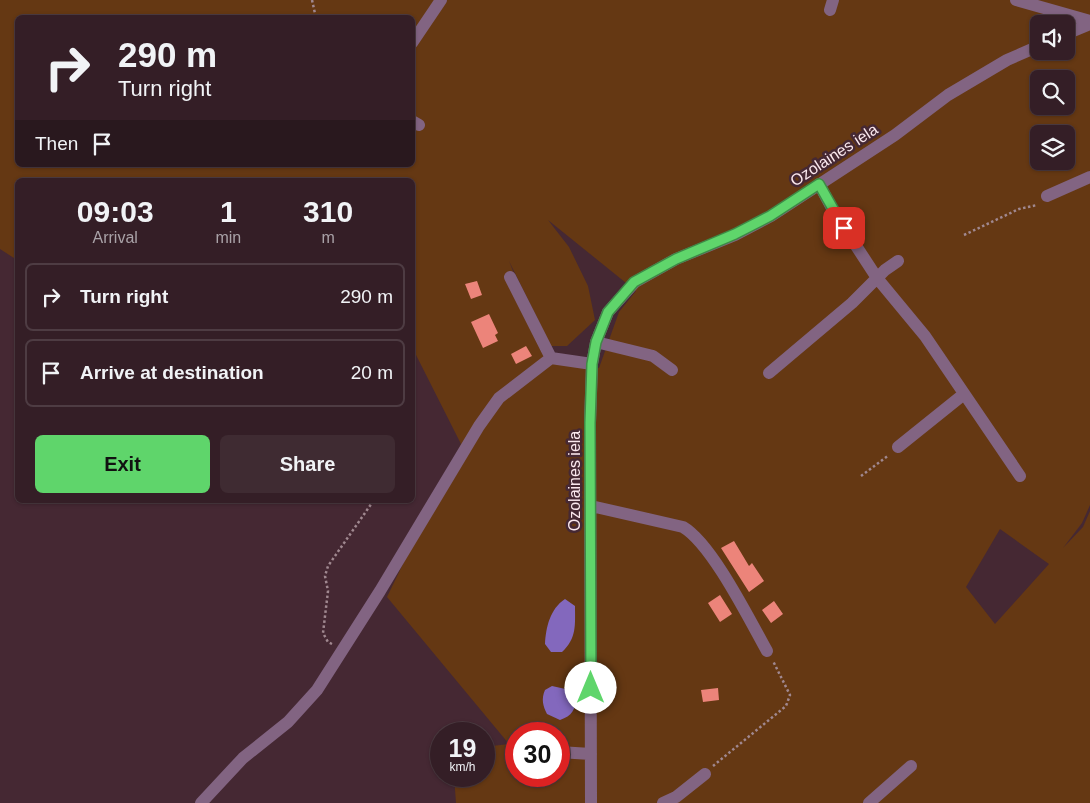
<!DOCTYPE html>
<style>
:root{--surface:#341e26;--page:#3f2b32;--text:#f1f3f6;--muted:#a9a2a7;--line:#4e3c43;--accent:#5fd56b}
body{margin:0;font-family:Helvetica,sans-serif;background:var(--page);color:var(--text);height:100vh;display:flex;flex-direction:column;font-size:19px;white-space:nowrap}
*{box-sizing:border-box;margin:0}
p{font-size:16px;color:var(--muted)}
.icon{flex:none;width:28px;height:28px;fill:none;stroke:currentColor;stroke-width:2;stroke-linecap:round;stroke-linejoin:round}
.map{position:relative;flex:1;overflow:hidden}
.side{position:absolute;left:15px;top:178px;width:400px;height:325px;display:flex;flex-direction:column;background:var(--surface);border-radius:8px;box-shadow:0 1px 4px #0004,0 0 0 1px var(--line)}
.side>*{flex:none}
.hud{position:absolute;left:15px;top:15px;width:400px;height:152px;border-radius:8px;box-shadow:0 1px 4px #0004,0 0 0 1px var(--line);background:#341e26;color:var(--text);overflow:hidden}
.tools{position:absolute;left:1030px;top:15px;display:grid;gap:10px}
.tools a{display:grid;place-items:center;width:45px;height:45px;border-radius:8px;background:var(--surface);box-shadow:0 1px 4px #0004,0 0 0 1px var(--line);font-size:25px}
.speed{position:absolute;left:430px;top:722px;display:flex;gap:10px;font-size:25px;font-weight:700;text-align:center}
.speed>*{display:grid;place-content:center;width:65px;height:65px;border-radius:50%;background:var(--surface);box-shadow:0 1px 4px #0004,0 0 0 1px var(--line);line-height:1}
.speed small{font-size:12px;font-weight:400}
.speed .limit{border:8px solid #d22;background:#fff;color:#111}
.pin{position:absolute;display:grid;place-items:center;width:42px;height:42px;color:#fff;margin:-21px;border-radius:10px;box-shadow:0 2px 8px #0006}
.me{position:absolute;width:55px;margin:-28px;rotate:0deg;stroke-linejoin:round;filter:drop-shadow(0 0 4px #0008)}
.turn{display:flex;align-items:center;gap:18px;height:105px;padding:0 20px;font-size:22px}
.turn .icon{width:65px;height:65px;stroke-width:2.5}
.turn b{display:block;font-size:35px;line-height:42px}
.then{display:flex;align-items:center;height:48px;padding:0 20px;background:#0003;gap:10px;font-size:19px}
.eta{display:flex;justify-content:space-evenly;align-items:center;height:85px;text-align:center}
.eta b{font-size:30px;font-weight:600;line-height:35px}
.cta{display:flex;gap:10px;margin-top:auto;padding:10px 20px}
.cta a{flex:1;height:58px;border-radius:8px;background:var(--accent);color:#111;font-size:20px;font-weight:600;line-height:58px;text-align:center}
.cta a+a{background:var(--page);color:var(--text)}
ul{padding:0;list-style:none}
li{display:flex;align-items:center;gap:15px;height:68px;margin:0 10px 8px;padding:0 10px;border:2px solid var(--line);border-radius:8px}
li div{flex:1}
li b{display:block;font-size:19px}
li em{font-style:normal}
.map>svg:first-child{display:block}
</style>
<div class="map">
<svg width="1090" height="803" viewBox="0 0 1090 803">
<rect width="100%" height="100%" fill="#452833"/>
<!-- green -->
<path fill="#653813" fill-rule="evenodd" d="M 0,0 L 1090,0 L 1090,505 L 1082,523 L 1063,548 L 1083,527 L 1090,511 L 1090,803 L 456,803 L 454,776 L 484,776 L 484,747 L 509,744 L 387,597 L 461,444 L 413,349 L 412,180 L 18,180 L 17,260 L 0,249 ZM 18,18 L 412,18 L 412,165 L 18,165 ZM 1039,24 L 1066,24 L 1066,51 L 1039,51 ZM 1039,79 L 1066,79 L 1066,106 L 1039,106 ZM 1039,134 L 1066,134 L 1066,161 L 1039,161 ZM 548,220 L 636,291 L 619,312 L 599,368 L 548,360 L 509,261 L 551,346 L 567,346 L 595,320 L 588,286 L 569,247 ZM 1000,529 L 1049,564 L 995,624 L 966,587 ZM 516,734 L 559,734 L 559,776 L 516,776 Z"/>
<!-- water -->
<path fill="#8368bd" d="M 565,599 L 575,606 C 575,625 577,638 562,652 L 551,652 L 545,644 C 546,627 550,609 565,599 Z
M 552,686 L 570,690 L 576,697 C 576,709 572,716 560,720 L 547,714 C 543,706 541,699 545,690 Z"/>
<!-- building -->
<path fill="#ec847a" d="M 477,281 L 482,295 L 471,299 L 465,284 Z
M 489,314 L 498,333 L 495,335 L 498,341 L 483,348 L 471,322 Z
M 526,346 L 532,356 L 516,364 L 511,354 Z
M 734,541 L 749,566 L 752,563 L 764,581 L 749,592 L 721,548 Z
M 720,595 L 732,614 L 720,622 L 708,603 Z
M 774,601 L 783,614 L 771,623 L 762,610 Z
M 718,688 L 719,700 L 703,702 L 701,690 Z"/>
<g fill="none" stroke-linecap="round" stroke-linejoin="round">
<!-- path -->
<path stroke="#a08890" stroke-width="2.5" stroke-dasharray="2.5 2.5" stroke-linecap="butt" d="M 312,0 L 316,18
M 964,235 L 1019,209 L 1037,205
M 861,476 L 889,455
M 332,644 L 328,642 L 323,633 L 328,591 L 325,576 L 328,566 L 374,500
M 713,766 L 786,706 L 790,695 L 773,661"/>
<!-- minor -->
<path stroke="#826482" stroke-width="12" d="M 1016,0 L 1090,21
M 830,10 L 833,0
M 1066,34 L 1090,24
M 412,43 L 441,0
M 412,121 L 419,125
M 819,184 L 834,212 L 877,278 L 925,336 L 1020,476
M 1047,196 L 1090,177
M 510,277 L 551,358
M 596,342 L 653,356 L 672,370
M 769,373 L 852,303 L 885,270 L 898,261
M 898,447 L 964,394
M 591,506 L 683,527 C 712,544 749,619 767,651
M 559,752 L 591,754
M 201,803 L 243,758 L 288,722 L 317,690 L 380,591 L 479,426 L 499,398 L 551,358 L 592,364
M 591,803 L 590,423 L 592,364 L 596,342 L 608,312 L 635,282 L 676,259 L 735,235 L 771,216 L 895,135 L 948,95 L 1007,60 L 1039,46
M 663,803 L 676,797 L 705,774
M 869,803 L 911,766"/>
</g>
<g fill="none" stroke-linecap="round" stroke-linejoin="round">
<defs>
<path id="route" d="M 591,688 L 590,423 L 592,364 L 596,342 L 608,312 L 634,282 L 676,259 L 735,234 L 770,216 L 819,184 L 844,228"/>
</defs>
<!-- route casing -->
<use href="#route" stroke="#3e8a46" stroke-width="12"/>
<!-- route -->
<use href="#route" stroke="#5fd56b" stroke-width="9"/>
</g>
<g text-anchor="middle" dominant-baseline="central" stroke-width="5" stroke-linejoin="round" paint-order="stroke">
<!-- street labels -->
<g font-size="16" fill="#fbe8ee" stroke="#452833">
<text transform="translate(834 155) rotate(-33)">Ozolaines iela</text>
<text transform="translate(574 481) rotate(-90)">Ozolaines iela</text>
</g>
</g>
</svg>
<div class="tools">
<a><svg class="icon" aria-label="sound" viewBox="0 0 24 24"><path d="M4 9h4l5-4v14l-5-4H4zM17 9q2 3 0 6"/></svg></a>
<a><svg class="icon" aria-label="search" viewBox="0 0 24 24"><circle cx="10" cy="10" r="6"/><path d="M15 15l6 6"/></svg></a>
<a><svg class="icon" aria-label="layers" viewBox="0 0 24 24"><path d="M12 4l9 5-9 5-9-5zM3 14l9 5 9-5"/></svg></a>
</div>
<div class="speed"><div>19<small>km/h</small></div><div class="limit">30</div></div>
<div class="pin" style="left:844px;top:228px;background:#d93025"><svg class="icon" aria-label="arrive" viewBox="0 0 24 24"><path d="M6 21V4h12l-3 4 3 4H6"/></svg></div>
<svg class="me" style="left:591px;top:688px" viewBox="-20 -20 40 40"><circle r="19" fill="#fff"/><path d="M0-13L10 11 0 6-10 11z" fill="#5fd56b"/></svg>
<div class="hud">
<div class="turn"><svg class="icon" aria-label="right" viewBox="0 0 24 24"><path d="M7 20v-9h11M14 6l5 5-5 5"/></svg><div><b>290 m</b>Turn right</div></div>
<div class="then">Then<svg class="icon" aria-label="arrive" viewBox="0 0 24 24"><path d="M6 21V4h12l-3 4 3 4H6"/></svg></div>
</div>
<section class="side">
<div class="eta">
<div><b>09:03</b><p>Arrival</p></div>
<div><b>1</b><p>min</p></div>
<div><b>310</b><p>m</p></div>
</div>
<ul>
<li><svg class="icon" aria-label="right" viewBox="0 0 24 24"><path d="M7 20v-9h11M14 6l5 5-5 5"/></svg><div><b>Turn right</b></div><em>290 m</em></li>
<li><svg class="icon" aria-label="arrive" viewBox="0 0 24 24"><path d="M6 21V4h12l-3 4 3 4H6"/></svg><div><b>Arrive at destination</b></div><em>20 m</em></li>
</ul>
<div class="cta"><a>Exit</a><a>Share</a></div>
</section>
</div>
